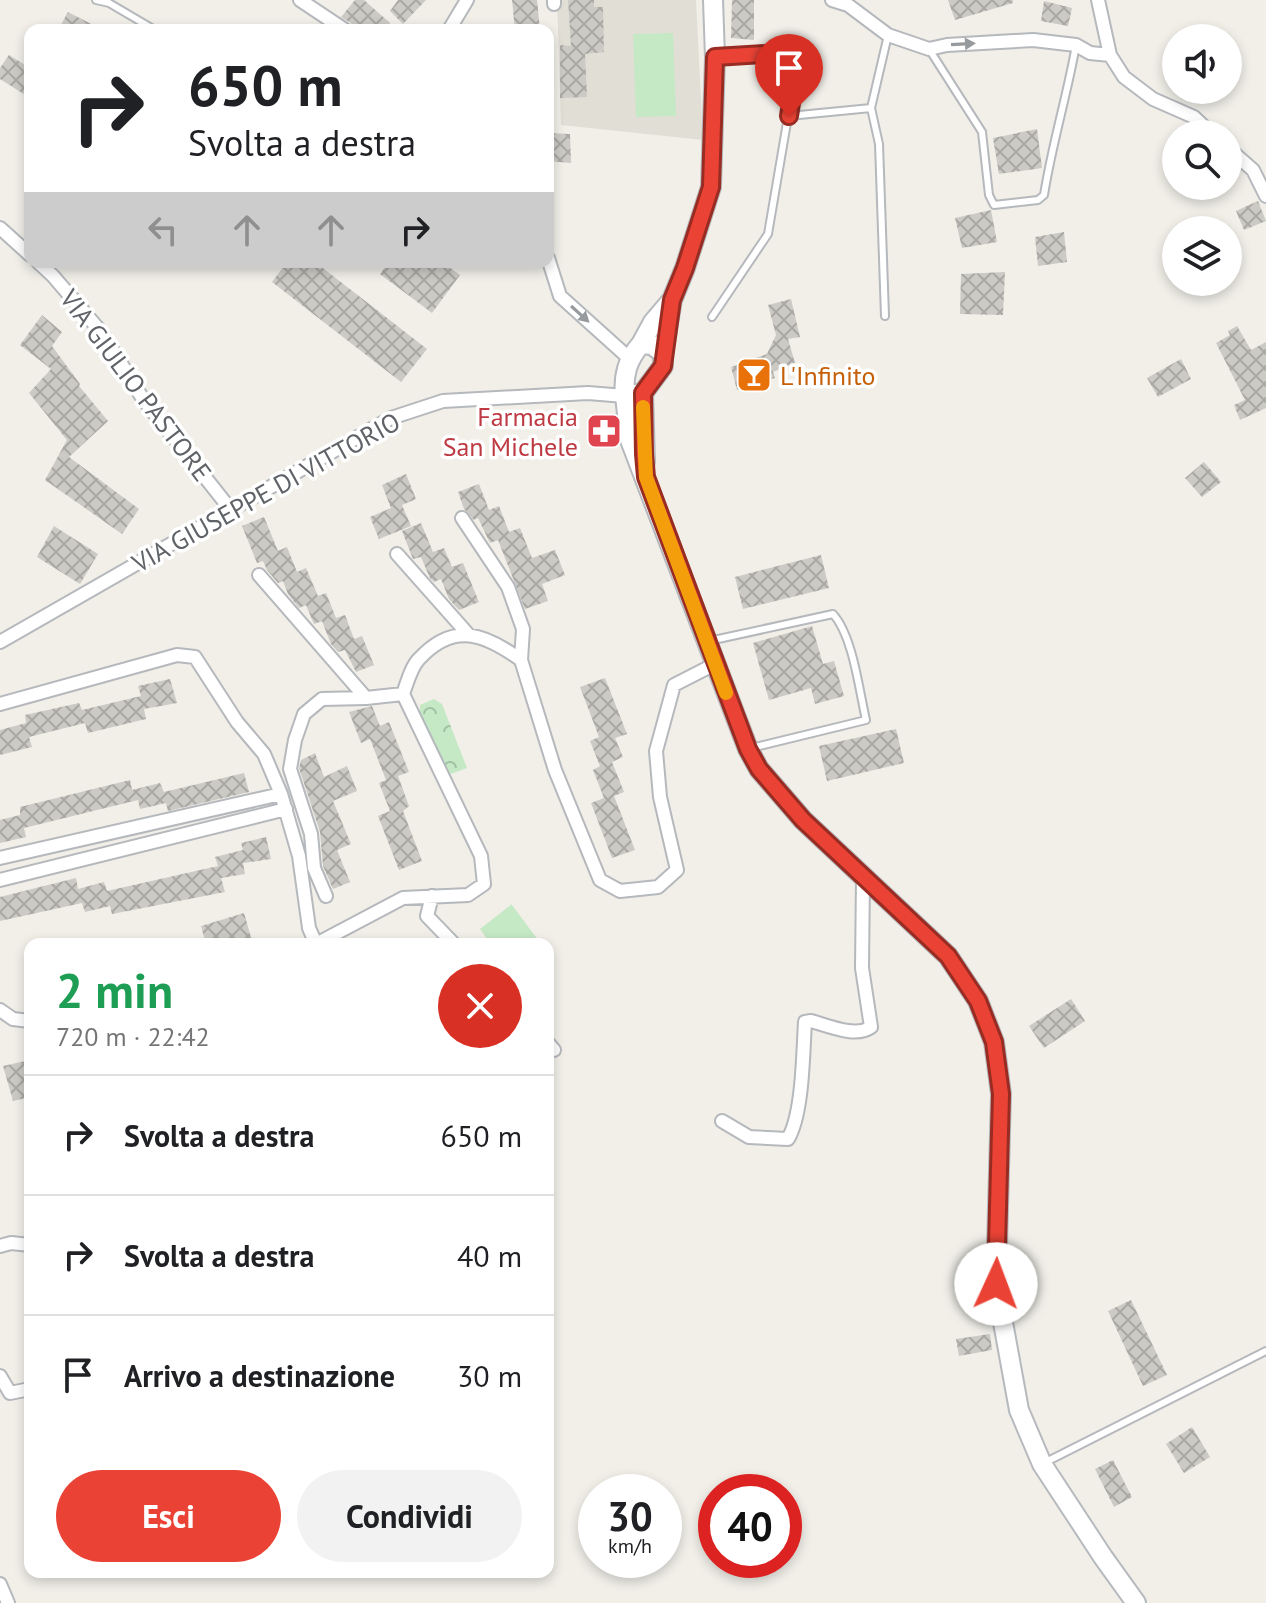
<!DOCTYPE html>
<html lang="it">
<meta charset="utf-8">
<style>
:root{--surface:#fff;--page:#f2f2f2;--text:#202124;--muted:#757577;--line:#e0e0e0;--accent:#ea4335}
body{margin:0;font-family:"PT Sans",sans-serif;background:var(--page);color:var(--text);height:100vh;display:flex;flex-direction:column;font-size:30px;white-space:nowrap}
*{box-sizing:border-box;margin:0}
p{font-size:26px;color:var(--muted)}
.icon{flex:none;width:44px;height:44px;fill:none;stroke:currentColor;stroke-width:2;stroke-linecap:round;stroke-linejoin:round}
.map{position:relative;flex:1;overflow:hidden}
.panel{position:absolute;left:24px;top:938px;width:530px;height:640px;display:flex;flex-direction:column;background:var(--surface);border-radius:16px;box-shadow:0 4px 12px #0003}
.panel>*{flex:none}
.banner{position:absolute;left:24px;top:24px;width:530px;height:244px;border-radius:16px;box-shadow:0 4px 12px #0003;background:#fff;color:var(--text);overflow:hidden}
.buttons{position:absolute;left:1162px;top:24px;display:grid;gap:16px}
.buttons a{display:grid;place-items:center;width:80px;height:80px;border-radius:50%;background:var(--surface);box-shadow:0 4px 12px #0003;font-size:40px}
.speed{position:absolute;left:578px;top:1474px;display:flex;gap:16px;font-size:40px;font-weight:700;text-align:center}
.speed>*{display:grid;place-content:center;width:104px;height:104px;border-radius:50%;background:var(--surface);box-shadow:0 4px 12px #0003;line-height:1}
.speed small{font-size:20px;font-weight:400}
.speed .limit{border:12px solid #d22;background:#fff;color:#111}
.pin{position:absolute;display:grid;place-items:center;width:68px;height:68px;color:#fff;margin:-82px -34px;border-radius:50% 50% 50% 0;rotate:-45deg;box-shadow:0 0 8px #0007}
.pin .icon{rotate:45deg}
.me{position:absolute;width:88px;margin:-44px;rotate:2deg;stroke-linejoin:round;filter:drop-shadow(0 0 6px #0008)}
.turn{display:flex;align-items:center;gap:28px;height:168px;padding:0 32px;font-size:36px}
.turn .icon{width:104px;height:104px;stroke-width:2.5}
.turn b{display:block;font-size:56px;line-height:68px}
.lanes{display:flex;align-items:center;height:76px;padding:0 32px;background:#0003;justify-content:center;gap:40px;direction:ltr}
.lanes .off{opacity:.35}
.round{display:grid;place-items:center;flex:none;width:84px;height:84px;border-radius:42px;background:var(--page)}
.summary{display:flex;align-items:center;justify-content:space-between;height:136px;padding:0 32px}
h1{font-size:48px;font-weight:600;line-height:60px;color:#1e9e55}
.cta{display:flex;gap:16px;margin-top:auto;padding:16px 32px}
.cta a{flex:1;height:92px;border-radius:48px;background:var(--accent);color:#fff;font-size:32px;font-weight:600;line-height:92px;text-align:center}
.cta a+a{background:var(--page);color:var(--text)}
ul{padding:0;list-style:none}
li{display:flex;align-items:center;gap:24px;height:120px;padding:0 32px;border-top:2px solid var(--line)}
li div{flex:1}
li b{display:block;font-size:30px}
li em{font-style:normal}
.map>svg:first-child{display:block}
</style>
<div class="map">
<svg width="1266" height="1603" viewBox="0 0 1266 1603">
<defs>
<pattern id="park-crowns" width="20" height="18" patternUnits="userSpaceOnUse" patternTransform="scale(2)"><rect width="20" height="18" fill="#c5e8c5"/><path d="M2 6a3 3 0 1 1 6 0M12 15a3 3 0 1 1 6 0" fill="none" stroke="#a3c0a4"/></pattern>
<pattern id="building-cross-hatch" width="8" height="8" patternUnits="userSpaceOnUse" patternTransform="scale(2)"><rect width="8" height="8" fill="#cccac5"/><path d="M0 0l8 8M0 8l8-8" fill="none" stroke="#a9a8a4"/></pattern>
</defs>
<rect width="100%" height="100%" fill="#f1efe8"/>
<!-- education -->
<path fill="#e1ded6" d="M 557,0 L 696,0 L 703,140 L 561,125 Z"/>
<!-- park -->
<path fill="url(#park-crowns)" d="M 434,699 L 442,704 L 467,768 L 445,776 L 420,714 L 420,705 Z"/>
<!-- pitch -->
<path fill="#c5e8c5" d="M 673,33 L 676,116 L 636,117 L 633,34 Z
M 512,904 L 512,905 L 541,944 L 491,944 L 480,929 Z"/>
<!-- building -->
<path fill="url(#building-cross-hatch)" d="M 355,0 L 364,0 L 390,23 L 384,30 L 354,30 L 351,23 L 341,17 Z
M 398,0 L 426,0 L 403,24 L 390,11 Z
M 512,0 L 537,0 L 540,30 L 515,30 Z
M 568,0 L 594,0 L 594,7 L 603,7 L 604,52 L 585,54 L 587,97 L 560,98 L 560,45 L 571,46 Z
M 732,0 L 754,0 L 754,40 L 731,38 Z
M 948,0 L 1013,0 L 1013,3 L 955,20 Z
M 1044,1 L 1072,8 L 1068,26 L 1041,21 Z
M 68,12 L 103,30 L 58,30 Z
M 9,55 L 30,68 L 30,98 L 0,79 L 0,68 Z
M 1037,129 L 1042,168 L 999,174 L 993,138 Z
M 548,133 L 570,134 L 571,163 L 548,161 Z
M 1258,201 L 1266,221 L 1244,230 L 1236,211 Z
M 991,210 L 997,242 L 962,248 L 955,218 Z
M 1064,232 L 1067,262 L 1038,266 L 1035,237 Z
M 287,262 L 315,262 L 427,349 L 401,382 L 272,282 Z
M 389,262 L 442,262 L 460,275 L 432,313 L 380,274 Z
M 1005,272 L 1003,315 L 960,314 L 961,274 Z
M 791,299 L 800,337 L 788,339 L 795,363 L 773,372 L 775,378 L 737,390 L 731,367 L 767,354 L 776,335 L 768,305 Z
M 42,315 L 62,332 L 52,346 L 80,384 L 79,386 L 108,421 L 69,457 L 139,509 L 122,534 L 45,480 L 67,440 L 29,393 L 51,369 L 20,345 Z
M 1237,326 L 1251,350 L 1266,342 L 1266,408 L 1240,420 L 1234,405 L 1245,400 L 1216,343 L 1230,335 L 1228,331 Z
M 1181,359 L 1191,379 L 1158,397 L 1147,378 Z
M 607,414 L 614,444 L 600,448 L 593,417 Z
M 1204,462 L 1221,482 L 1202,497 L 1185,478 Z
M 406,474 L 416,499 L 402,505 L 411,526 L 379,539 L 370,517 L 391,508 L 382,485 Z
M 479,484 L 489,510 L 499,506 L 509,532 L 520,528 L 532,558 L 555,550 L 565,575 L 542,584 L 548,601 L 525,609 L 498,540 L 490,543 L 478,518 L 474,520 L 464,509 L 458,492 Z
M 264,517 L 278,551 L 287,547 L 297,572 L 306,568 L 318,596 L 326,593 L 336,618 L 345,615 L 354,639 L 362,636 L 374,665 L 356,672 L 345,650 L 338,652 L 331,644 L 322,621 L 314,624 L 306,605 L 299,608 L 288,594 L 283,581 L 278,583 L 267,570 L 263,561 L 257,563 L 242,526 Z
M 421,523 L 433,552 L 444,548 L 452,567 L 463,563 L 479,602 L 459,610 L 449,599 L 441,579 L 434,582 L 430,578 L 421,557 L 413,559 L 402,531 Z
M 54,526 L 98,554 L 80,584 L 37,557 Z
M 821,555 L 829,588 L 743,609 L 735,577 Z
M 812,626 L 823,664 L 834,661 L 844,696 L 815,704 L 811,688 L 769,700 L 753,643 Z
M 605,678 L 627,734 L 615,738 L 623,757 L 612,762 L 624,792 L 614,796 L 635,850 L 612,858 L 591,803 L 604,798 L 593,770 L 600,766 L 590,741 L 599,737 L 580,687 Z
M 170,679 L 177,703 L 144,709 L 146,719 L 88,733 L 85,723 L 29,737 L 32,747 L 0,755 L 0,730 L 26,723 L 25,715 L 79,703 L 82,710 L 141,696 L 138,686 Z
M 372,706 L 380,726 L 389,722 L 409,772 L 398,776 L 409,806 L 403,811 L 422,861 L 399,870 L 378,816 L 390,811 L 379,783 L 386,780 L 370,739 L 361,743 L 349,712 Z
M 896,729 L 904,763 L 827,781 L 819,746 Z
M 315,753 L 324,777 L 347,766 L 357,791 L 333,801 L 351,844 L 337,850 L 350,882 L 333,889 L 323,866 L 320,832 L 299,768 L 301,760 Z
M 244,773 L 249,792 L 168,811 L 166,803 L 140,809 L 138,800 L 24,828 L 26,837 L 0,843 L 0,820 L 20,815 L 20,807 L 130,780 L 132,790 L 160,783 L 164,792 Z
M 266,837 L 271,859 L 243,863 L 245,874 L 221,878 L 225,892 L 112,914 L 110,906 L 85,912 L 82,903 L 0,921 L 0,897 L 76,878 L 78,889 L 104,882 L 107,891 L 218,866 L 215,857 L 243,850 L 241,843 Z
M 244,913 L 253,944 L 206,944 L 201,926 Z
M 1071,999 L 1085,1021 L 1044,1048 L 1029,1026 Z
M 30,1060 L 30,1097 L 13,1101 L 3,1066 Z
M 1131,1300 L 1167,1375 L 1143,1386 L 1108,1311 Z
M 990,1334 L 992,1350 L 959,1356 L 956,1339 Z
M 1192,1427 L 1210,1457 L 1184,1473 L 1166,1444 Z
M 1113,1460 L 1132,1497 L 1114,1507 L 1095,1469 Z"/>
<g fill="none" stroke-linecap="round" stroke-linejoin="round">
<defs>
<path id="lane" d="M 96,0 L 109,3 L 155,30
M 929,49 L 982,132 L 989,195 L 994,205 L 1038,200 L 1044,195 C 1052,144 1067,96 1076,45
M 789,116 L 871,108
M 885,316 L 879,144 L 871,108 L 888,35
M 712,317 L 768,234 L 799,52 L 718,57
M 709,641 L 833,614 C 853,636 859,690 866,720 L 751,748
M 1044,1463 L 1266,1351"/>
<path id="street" d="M 300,0 L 345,30
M 554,0 L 554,4
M 832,0 L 848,5 L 888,35 L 929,49 L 947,45 L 1033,40 L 1076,45 L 1090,53 L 1110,55
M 1098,0 L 1110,55 L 1124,77 L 1153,99 L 1194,117 L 1212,134
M 449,30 L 467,0
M 1228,148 L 1253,170 L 1266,196
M 0,228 L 30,255
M 548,258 L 560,296 L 630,359
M 38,262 L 53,276 L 102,333 L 143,399 L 231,510
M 462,518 L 508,587 L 523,629 L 521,660 L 555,770 L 600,880 L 620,891 L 658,887 L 677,870 L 660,797 L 656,751 L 674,685 L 715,664
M 397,554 L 467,633
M 259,575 L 366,698
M 0,642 L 391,418 L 443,401 L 588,393 L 625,396
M 0,704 L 177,655 L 195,657 L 237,722 L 264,754 L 281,794 L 299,856 L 309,928 L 316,944
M 0,858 L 281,794
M 0,880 L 286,809
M 326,896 L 314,868 L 311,834 L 290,769 L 295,740 L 304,714 L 322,699 L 366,698 L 403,694
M 432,896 L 427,916 L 454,944
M 316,944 L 403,898 L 468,895 L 484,884 L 481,856 L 403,694 C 407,683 411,667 419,659 C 454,621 485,634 521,660
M 0,1010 L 13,1019 L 30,1021
M 548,1043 L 554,1050
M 722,1121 L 749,1137 L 788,1139 C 803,1114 803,1052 805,1022 L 811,1021 C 829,1026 856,1038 871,1027 L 862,968 L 863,876
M 0,1246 L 11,1243 L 30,1245
M 0,1376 L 10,1393 L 30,1389
M 0,1584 L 8,1603"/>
<path id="secondary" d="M 641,344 L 652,345 L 663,353 L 663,366 L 643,393 L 625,396 C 623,376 627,360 641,344 Z
M 641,344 L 653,322 L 670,302
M 663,353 L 672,300 L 685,268 L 711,187 L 715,57 L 713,0
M 643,393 L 645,462
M 625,396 L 630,440 L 748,749 L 759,769 L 803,820 L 948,956 L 978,1001 L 994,1042 L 1001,1094 L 996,1284 L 1019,1410 L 1042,1464 L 1103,1557 L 1136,1603"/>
</defs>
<!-- lane casing -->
<use href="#lane" stroke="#b5b8bc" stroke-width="10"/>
<!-- street casing -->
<use href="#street" stroke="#b5b8bc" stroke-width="16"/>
<!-- secondary casing -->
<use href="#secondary" stroke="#b6babf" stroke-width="22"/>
<!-- lane -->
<use href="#lane" stroke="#fff" stroke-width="6"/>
<!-- street -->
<use href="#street" stroke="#fff" stroke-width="12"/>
<!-- secondary -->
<use href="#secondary" stroke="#fff" stroke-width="18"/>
</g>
<!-- one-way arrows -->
<defs><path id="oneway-solid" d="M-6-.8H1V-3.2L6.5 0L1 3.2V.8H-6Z" transform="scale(2)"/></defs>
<g fill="#979a9d">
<use href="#oneway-solid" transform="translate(963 44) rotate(-3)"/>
<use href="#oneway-solid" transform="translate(580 314) rotate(42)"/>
</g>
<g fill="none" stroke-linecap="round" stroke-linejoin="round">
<defs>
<path id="route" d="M 789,116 L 799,52 L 715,57 L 711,187 L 685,268 L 672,300 L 663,366 L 643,393 L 644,454 L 646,477 L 748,749 L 759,769 L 803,820 L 948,956 L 978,1001 L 994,1042 L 1001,1094 L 996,1284"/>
</defs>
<!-- route casing -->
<use href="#route" stroke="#982c22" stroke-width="20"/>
<!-- route -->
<use href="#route" stroke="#ea4335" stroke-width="14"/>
<!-- slow -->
<path stroke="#f59e0b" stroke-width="14" d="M 643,407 L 646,477 L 726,693"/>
</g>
<!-- icons -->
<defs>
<symbol id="bar-square" viewBox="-11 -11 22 22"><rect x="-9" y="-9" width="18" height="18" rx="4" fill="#e8710a" stroke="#fff"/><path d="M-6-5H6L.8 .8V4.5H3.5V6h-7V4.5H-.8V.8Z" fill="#fff"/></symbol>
<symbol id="pharmacy-square" viewBox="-11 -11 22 22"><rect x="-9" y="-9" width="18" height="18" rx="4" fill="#e0444e" stroke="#fff"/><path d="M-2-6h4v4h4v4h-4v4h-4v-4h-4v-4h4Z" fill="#fff"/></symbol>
</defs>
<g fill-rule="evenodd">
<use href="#bar-square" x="734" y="355" width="40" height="40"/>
<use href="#pharmacy-square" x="584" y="411" width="40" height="40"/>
</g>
<g text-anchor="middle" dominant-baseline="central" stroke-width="7" stroke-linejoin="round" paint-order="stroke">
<!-- food labels -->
<g font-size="26" fill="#c56008" stroke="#fff" text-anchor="start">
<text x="780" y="375">L'Infinito</text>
</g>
<!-- street labels -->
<g font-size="26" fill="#5f6368" stroke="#fff">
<text transform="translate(136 385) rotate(53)">VIA GIULIO PASTORE</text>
<text transform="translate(266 492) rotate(-29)">VIA GIUSEPPE DI VITTORIO</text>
</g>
<!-- health labels -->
<g font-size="26" fill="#be3a42" stroke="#fff" text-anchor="end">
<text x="578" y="416">Farmacia<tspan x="578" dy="30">San Michele</tspan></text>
</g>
</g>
</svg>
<div class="buttons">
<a><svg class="icon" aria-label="sound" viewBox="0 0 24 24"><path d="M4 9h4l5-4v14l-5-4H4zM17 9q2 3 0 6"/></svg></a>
<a><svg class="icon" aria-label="search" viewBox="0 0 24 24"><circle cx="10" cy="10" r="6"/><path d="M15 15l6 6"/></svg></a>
<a><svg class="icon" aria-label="layers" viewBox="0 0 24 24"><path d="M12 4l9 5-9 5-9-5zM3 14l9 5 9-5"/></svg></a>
</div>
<div class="speed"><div>30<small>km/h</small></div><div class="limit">40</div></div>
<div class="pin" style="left:789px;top:116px;background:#d93025"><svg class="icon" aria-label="arrive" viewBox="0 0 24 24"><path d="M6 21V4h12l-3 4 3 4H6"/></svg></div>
<svg class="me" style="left:996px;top:1284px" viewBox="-20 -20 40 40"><circle r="19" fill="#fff"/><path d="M0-13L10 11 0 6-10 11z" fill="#ea4335"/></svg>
<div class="banner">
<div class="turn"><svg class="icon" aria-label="right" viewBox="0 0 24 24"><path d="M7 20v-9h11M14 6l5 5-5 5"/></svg><div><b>650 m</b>Svolta a destra</div></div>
<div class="lanes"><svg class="icon off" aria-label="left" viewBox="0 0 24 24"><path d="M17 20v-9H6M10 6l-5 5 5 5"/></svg><svg class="icon off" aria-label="ahead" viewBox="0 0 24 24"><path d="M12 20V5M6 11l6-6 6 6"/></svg><svg class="icon off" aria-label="ahead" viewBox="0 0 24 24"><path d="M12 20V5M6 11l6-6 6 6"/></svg><svg class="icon" aria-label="right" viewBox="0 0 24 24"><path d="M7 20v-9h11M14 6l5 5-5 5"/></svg></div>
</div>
<section class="panel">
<div class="summary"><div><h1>2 min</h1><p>720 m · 22:42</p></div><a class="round" style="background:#d93025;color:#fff"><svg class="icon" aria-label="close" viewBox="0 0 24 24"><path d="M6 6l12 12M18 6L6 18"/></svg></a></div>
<ul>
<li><svg class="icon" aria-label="right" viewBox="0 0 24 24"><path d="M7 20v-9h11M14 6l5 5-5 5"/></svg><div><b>Svolta a destra</b></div><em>650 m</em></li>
<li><svg class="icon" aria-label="right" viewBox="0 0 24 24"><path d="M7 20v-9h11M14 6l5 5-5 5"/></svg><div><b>Svolta a destra</b></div><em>40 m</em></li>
<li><svg class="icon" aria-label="arrive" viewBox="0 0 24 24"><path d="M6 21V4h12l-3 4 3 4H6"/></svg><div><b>Arrivo a destinazione</b></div><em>30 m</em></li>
</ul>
<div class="cta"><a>Esci</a><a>Condividi</a></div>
</section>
</div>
